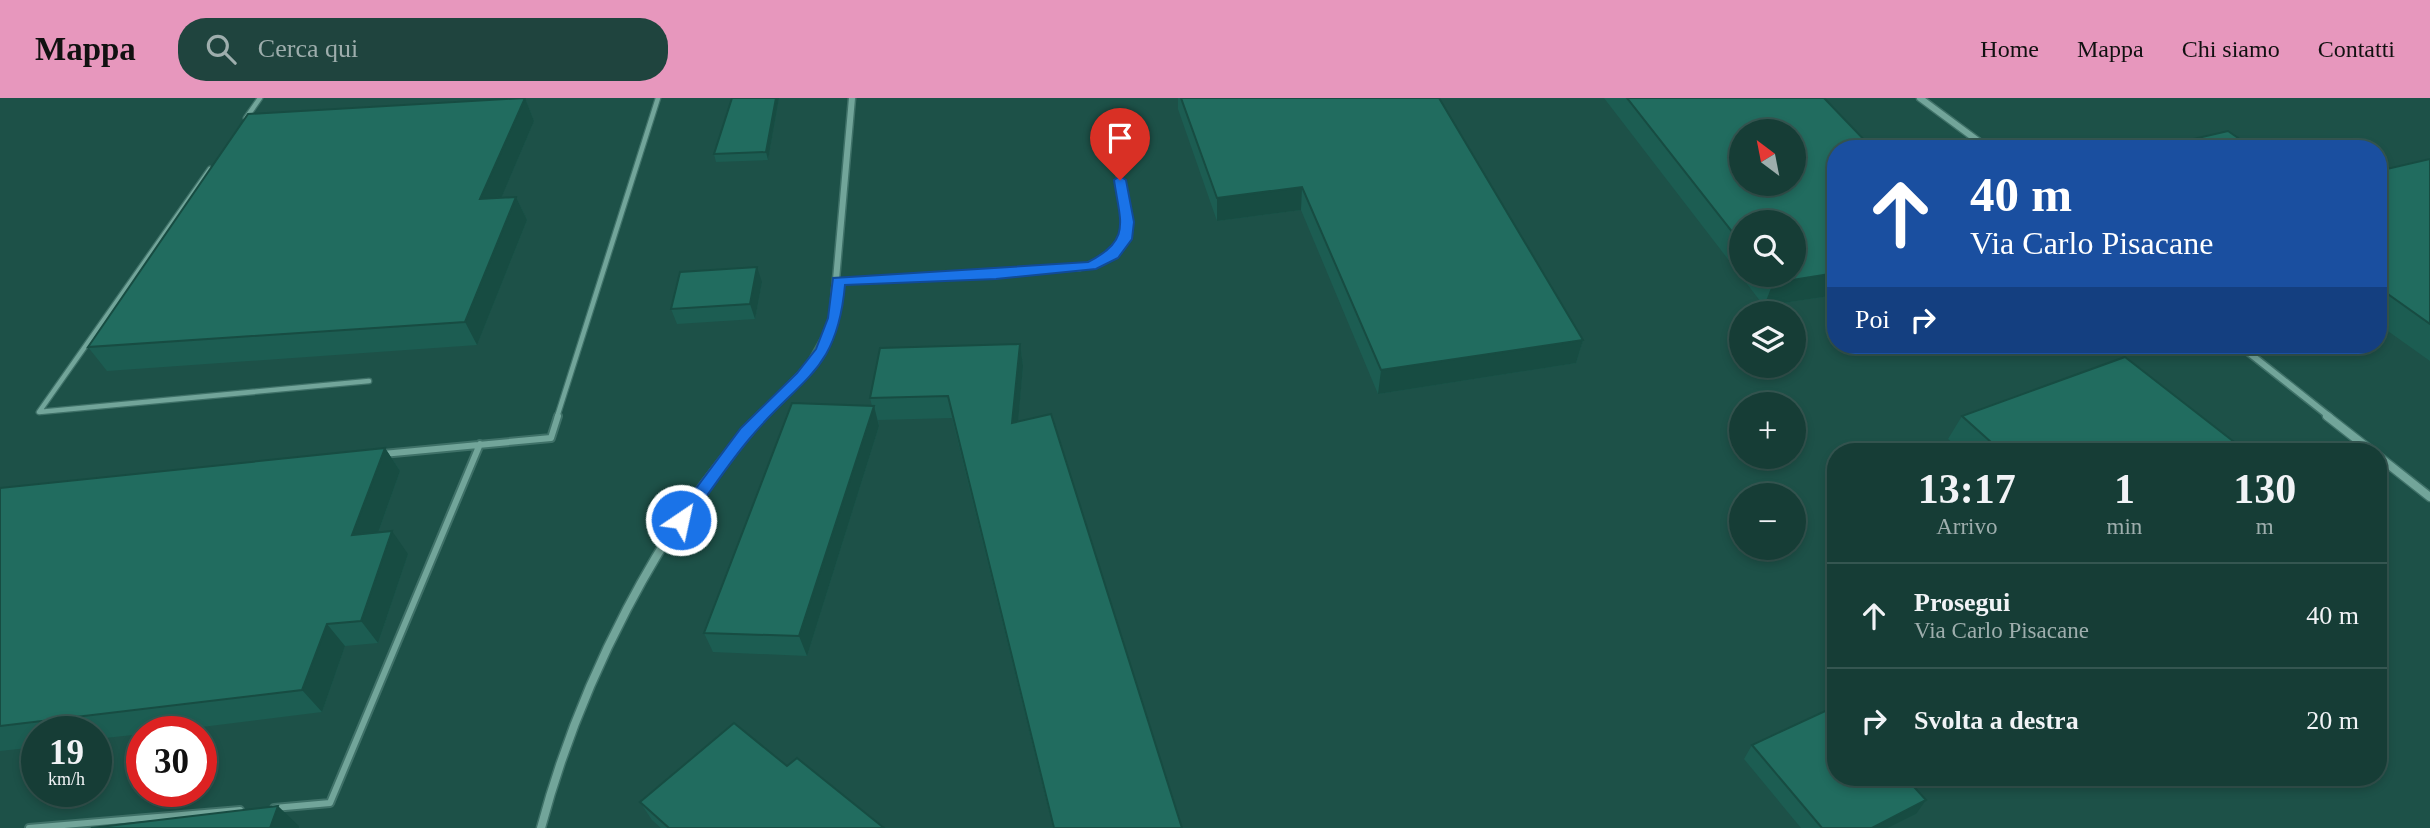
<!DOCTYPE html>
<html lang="it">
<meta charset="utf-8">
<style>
:root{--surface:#163d36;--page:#1f443e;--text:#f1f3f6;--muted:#9eaead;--line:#355651;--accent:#e797bd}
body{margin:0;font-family:Georgia,serif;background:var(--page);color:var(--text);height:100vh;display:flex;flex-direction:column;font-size:26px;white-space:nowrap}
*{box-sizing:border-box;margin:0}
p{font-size:23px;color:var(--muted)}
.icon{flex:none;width:38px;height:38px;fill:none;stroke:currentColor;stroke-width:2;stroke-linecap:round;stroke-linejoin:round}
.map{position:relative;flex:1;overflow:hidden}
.panel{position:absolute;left:1827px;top:345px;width:560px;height:343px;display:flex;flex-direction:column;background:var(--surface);border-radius:28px;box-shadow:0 4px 10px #0003,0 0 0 2px var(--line)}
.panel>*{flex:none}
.hud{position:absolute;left:1827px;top:42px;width:560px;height:214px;border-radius:28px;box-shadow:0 4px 10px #0003,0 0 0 2px var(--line);background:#1a4fa0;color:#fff;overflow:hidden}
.needle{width:46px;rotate:328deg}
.tools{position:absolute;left:1729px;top:21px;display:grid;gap:14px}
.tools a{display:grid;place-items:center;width:77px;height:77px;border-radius:50%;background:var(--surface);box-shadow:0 4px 10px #0003,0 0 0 2px var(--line);font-size:35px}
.speed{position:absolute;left:21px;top:618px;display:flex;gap:14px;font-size:35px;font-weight:700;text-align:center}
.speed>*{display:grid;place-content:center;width:91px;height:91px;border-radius:50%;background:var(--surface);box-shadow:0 4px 10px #0003,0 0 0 2px var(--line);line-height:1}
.speed small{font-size:18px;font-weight:400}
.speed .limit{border:10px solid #d22;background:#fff;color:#111}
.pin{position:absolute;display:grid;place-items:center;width:60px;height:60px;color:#fff;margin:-72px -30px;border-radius:50% 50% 50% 0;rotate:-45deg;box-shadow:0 0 7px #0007}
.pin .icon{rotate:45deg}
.me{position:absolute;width:77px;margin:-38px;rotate:34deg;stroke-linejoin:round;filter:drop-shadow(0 0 5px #0008)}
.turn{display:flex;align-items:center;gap:24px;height:147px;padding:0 28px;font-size:32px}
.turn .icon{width:91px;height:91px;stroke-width:2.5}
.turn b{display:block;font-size:49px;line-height:60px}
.then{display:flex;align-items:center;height:66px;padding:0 28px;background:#0003;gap:14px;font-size:26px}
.eta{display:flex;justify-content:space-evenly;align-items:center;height:119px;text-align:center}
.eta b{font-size:42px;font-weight:600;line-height:49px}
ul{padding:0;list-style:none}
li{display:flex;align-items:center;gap:21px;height:105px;padding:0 28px;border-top:2px solid var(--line)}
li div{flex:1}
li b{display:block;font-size:26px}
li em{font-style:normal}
header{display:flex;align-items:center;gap:42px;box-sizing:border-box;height:98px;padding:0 35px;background:var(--accent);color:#111}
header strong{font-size:33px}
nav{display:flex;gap:38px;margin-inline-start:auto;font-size:24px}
.search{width:490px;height:63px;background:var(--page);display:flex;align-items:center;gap:18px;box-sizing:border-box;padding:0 24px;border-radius:28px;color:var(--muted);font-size:26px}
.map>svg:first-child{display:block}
</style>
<header>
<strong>Mappa</strong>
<div class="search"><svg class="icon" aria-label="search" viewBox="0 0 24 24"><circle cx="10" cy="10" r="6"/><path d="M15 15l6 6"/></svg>Cerca qui</div>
<nav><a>Home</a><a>Mappa</a><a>Chi siamo</a><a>Contatti</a></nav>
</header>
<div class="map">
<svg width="2430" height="730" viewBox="0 0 2430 730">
<rect width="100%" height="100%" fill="#1d5148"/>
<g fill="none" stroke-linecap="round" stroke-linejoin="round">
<defs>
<path id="lane-far1" d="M 246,20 L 260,0
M 210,71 L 39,314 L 369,283
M 838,183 L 1080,170 L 1113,157 L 1128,134 L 1113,40
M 557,319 L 658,0"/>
<path id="lane" d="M 383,356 L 551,340 L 558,318
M 274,710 L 330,705 L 480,346
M 29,730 L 240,712"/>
<path id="street-far1" d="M 1920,0 L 1989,51
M 2239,247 L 2330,319
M 759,319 L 809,268 L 832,227 L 852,0"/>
<path id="street" d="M 2327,318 L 2373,354
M 2378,358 L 2430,399
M 541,730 C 579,587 659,426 761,318"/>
</defs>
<!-- lane-far1 casing -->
<use href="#lane-far1" stroke="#3f7168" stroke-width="7"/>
<!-- lane casing -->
<use href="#lane" stroke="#3f7168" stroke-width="10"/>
<!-- street-far1 casing -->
<use href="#street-far1" stroke="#3f7168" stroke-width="9"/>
<!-- street casing -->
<use href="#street" stroke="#3f7168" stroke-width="11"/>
<!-- lane-far1 -->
<use href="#lane-far1" stroke="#72a59a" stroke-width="4.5"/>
<!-- lane -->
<use href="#lane" stroke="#72a59a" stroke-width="6"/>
<!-- street-far1 -->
<use href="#street-far1" stroke="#72a59a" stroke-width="6"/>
<!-- street -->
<use href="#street" stroke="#72a59a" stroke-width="8"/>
</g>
<!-- wall -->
<path fill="#1c5d52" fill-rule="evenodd" d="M 525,0 L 534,23 L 501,100 L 516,99 L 527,122 L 477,247 L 107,273 L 88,249 Z
M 779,0 L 768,62 L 716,64 L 714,56 Z
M 1178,0 L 1439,0 L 1583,242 L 1576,265 L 1378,296 L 1301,112 L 1217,123 L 1178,11 Z
M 1604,0 L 1824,0 L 1873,51 L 1836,51 L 1836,197 L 1764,208 ZM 1741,33 L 1794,33 L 1794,86 L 1741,86 ZM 1741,124 L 1794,124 L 1794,177 L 1741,177 Z
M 2176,45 L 2254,51 L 2172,51 Z
M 2430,61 L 2430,263 L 2378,226 L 2378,73 Z
M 762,184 L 755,221 L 677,226 L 671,211 Z
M 1020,246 L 1023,268 L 1018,323 L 1182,730 L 1053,730 L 952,320 L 878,322 L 879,328 L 807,558 L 713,554 L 704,535 L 872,308 L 870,300 Z
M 1962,318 L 2247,354 L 1963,354 L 1948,341 Z
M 385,350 L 400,373 L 378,435 L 408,456 L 378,545 L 345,548 L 322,614 L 162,634 L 142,634 L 142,636 L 96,641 L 96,634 L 37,634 L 37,649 L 0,653 L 0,390 Z
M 1752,647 L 1916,716 L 1888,730 L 1801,730 L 1744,661 Z
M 787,668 L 884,730 L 661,730 L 652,722 L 640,704 Z"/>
<!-- shaded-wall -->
<path fill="#174c42" d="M 525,0 L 534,23 L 491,124 L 480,101 Z
M 776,0 L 779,0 L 768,62 L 766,54 Z
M 1302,89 L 1301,112 L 1217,123 L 1217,100 Z
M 516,99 L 527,122 L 477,247 L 465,224 Z
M 757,169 L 762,184 L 755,221 L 750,206 Z
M 1836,175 L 1836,197 L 1764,208 L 1773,185 Z
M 1583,242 L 1576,265 L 1378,296 L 1381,272 Z
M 1020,246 L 1023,268 L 1016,347 L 1012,325 Z
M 874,308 L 879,328 L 807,558 L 799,538 Z
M 385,350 L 400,373 L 369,460 L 352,437 Z
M 392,433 L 408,456 L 378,545 L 361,523 Z
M 327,526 L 345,548 L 322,614 L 302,592 Z
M 1926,702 L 1916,716 L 1888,730 L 1872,730 Z
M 278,708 L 299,728 L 299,730 L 270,730 Z"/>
<!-- building -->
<path fill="#216c5f" stroke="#174c42" stroke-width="2" fill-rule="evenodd" d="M 525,0 L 480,101 L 516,99 L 465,224 L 88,249 L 248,16 Z
M 732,0 L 776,0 L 766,54 L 714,56 Z
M 1181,0 L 1439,0 L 1583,242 L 1381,272 L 1302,89 L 1217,100 Z
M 1627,0 L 1824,0 L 1873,51 L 1836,51 L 1836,175 L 1773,185 L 1766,177 L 1794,177 L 1794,124 L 1741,124 L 1741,145 ZM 1741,33 L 1794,33 L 1794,86 L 1741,86 Z
M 2228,33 L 2254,51 L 2184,51 L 2176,45 Z
M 2430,61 L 2430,226 L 2378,189 L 2378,73 Z
M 757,169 L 750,206 L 671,211 L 680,174 Z
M 1020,246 L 1012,325 L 1051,316 L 1182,730 L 1054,730 L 948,298 L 870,300 L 880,250 Z
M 2125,259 L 2247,354 L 2002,354 L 1962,318 Z
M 792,305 L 874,308 L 799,538 L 704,535 Z
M 385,350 L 352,437 L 392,433 L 361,523 L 327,526 L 302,592 L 0,628 L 0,390 Z
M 2378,455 L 2383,459 L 2378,461 Z
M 1836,608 L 1836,679 L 1905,679 L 1926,702 L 1872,730 L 1822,730 L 1752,647 Z
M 734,625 L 787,668 L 797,660 L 884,730 L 669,730 L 640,704 Z
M 278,708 L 270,730 L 91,730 Z"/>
<!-- route -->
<path fill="#1a73e8" stroke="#114b97" stroke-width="2" d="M 1120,78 L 1126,82 L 1134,124 L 1132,141 L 1118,160 L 1096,171 L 996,181 L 845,187 C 837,275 801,279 751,339 C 728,366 708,397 687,426 L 676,426 L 676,417 L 741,330 L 797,275 L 816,251 L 828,220 L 833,180 L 1088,164 C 1132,142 1120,124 1114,82 Z"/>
</svg>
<div class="tools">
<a><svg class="needle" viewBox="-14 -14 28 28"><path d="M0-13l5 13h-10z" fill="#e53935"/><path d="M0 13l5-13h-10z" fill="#9eaead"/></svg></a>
<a><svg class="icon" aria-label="search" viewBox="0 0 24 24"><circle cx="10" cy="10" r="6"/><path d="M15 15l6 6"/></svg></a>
<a><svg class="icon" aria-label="layers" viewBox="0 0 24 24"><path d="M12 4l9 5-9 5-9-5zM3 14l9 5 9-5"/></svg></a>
<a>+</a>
<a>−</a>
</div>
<div class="speed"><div>19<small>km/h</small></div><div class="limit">30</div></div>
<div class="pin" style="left:1120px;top:82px;background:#d93025"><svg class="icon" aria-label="arrive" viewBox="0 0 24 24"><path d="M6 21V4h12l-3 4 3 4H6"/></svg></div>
<svg class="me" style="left:681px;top:422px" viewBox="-20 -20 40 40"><circle r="17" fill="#1a73e8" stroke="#fff" stroke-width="3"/><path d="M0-11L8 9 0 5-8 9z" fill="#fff"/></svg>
<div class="hud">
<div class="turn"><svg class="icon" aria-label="ahead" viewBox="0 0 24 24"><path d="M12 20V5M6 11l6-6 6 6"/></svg><div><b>40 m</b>Via Carlo Pisacane</div></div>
<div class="then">Poi<svg class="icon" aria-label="right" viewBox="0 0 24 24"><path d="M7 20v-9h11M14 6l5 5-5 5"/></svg></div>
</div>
<section class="panel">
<div class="eta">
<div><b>13:17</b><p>Arrivo</p></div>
<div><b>1</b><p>min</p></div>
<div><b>130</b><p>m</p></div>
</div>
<ul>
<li><svg class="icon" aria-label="ahead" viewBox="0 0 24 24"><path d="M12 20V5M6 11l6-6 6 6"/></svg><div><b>Prosegui</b><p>Via Carlo Pisacane</p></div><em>40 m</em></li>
<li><svg class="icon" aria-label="right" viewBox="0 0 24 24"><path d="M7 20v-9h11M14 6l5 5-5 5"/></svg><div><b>Svolta a destra</b></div><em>20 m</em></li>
</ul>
</section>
</div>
